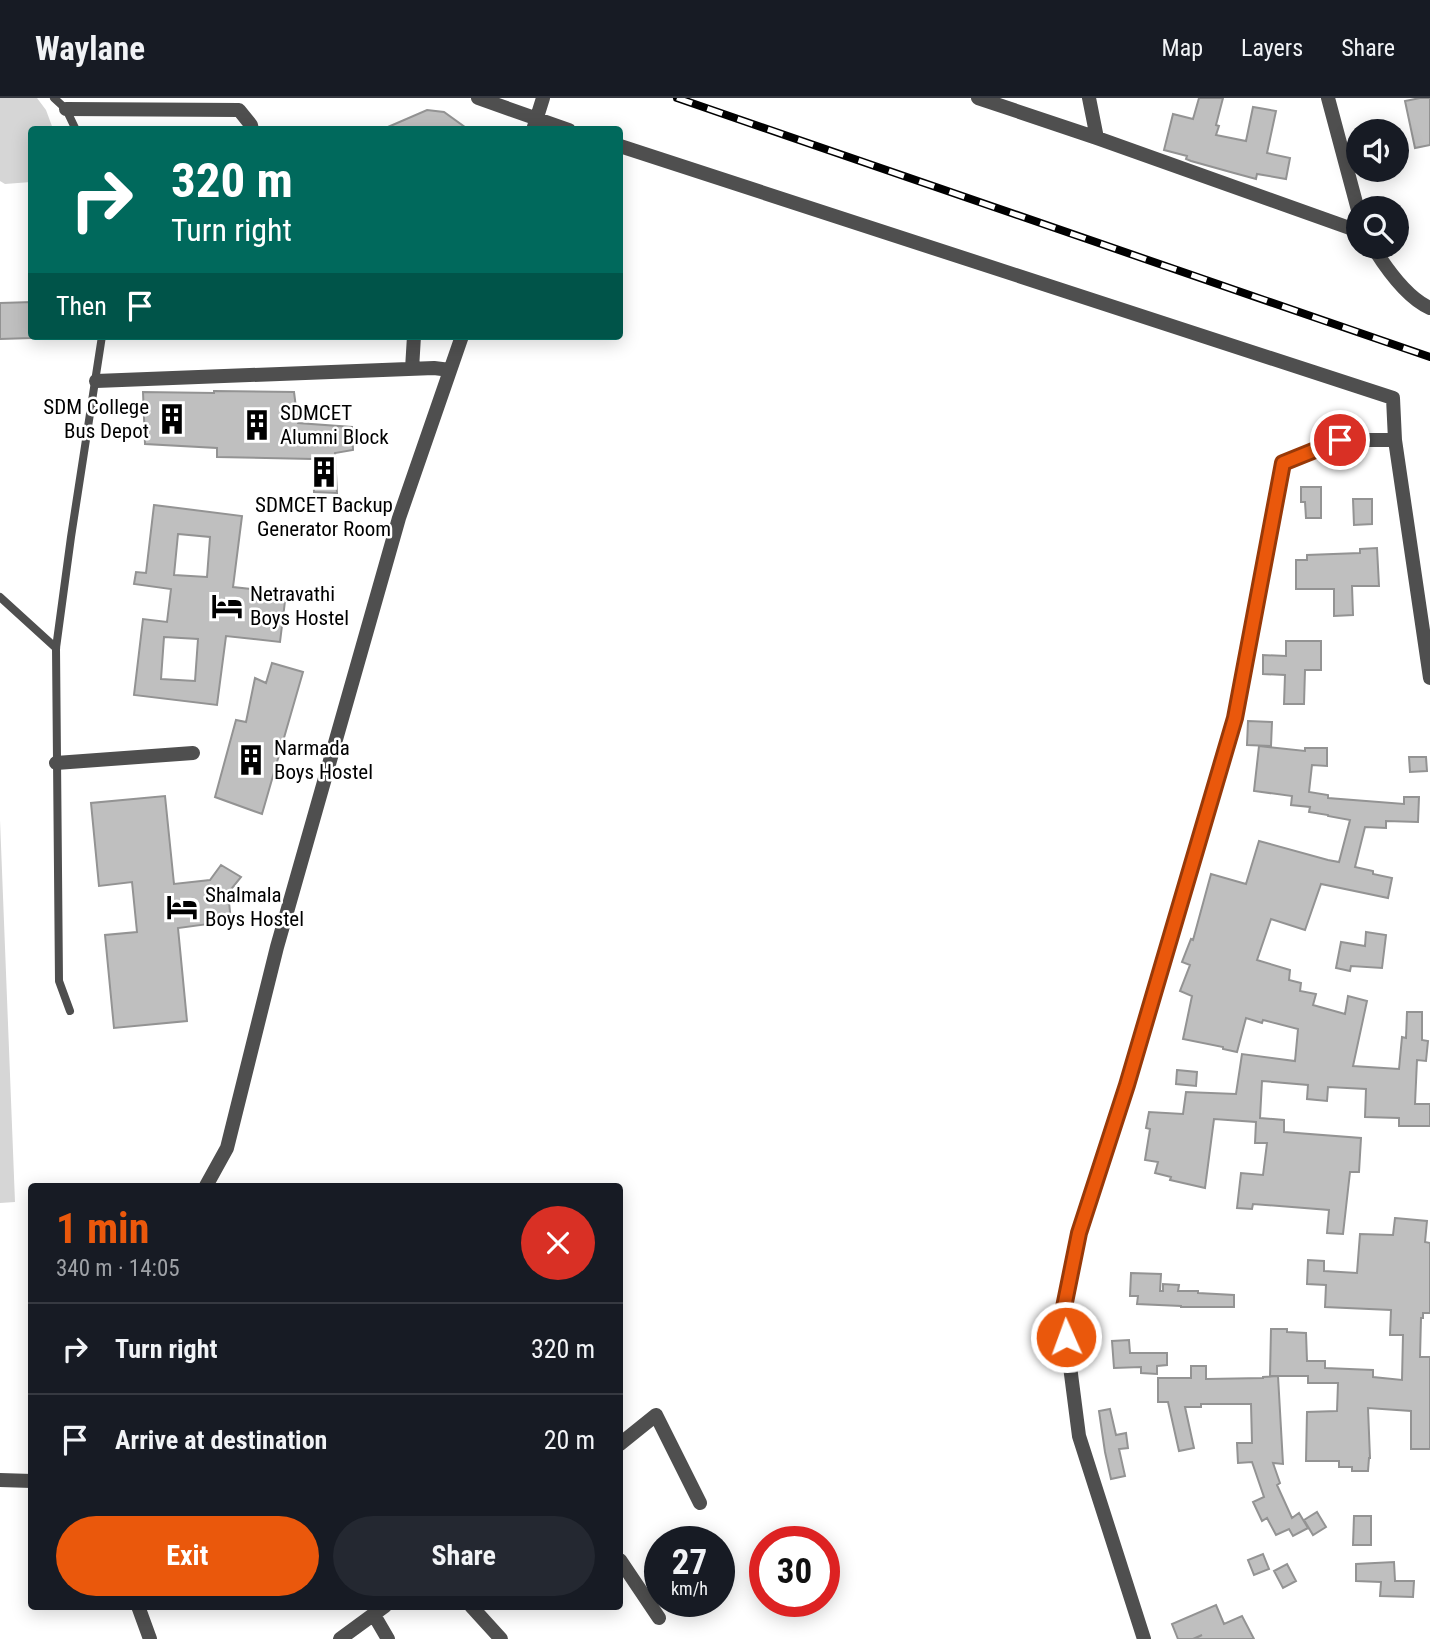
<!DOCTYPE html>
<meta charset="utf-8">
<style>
:root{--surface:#171b24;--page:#242831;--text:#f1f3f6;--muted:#9ea1a6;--line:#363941;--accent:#ea580c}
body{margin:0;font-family:"Roboto Condensed",sans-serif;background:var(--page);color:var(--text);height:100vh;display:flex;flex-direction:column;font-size:26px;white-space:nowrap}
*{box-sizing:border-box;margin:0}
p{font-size:23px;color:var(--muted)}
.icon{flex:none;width:38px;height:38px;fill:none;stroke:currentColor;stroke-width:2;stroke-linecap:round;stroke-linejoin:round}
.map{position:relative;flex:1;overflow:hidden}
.drawer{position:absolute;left:28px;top:1085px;width:595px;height:427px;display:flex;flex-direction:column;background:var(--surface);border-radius:7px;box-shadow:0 4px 18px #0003}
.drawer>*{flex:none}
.banner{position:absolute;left:28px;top:28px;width:595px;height:214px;border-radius:7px;box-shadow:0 4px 18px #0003;background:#00695c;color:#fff;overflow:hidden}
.fabs{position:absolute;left:1346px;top:21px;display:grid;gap:14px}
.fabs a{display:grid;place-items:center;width:63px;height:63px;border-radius:50%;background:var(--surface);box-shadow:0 4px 18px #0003;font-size:35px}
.speed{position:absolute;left:644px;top:1428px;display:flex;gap:14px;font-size:35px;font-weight:700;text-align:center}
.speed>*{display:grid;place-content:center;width:91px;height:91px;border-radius:50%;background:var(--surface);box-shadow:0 4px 18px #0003;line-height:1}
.speed small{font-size:18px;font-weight:400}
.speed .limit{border:10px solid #d22;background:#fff;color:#111}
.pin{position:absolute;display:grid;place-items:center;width:60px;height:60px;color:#fff;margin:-30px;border:4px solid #fff;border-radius:50%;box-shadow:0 2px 7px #0007}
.me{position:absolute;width:77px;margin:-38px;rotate:358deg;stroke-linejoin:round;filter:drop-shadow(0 0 5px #0008)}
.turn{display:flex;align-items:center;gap:24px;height:147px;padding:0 28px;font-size:32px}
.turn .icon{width:91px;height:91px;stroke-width:2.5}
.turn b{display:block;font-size:49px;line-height:60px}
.then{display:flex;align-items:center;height:66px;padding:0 28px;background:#0003;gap:14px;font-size:26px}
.round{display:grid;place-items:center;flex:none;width:74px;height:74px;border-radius:37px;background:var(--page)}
.headline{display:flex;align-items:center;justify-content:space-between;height:119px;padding:0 28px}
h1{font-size:42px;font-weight:700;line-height:52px;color:var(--accent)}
.button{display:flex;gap:14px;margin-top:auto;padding:14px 28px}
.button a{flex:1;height:80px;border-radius:42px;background:var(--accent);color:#fff;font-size:28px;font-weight:700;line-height:80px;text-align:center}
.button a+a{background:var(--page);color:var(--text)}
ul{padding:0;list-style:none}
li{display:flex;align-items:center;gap:21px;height:91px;padding:0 28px;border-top:2px solid var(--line)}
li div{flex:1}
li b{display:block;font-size:26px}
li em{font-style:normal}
header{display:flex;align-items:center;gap:42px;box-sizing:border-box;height:98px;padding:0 35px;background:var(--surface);border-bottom:2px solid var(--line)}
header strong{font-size:33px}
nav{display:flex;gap:38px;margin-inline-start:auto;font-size:24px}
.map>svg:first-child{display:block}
</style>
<header>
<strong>Waylane</strong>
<nav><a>Map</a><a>Layers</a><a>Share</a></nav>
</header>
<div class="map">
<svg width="1430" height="1541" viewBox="0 0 1430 1541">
<rect width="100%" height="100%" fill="#fff"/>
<!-- green -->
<path fill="#d6d6d6" d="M 0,0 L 37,0 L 46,12 L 53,31 L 32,32 L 31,84 L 5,86 L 0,83 Z
M 0,722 L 15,1104 L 0,1105 Z"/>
<!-- building -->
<path fill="#bfbfbf" stroke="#939393" stroke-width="2" fill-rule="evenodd" d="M 1199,0 L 1223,0 L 1216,27 L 1219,28 L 1216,37 L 1246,43 L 1253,9 L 1276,13 L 1267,55 L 1290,60 L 1286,81 L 1257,76 L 1256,81 L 1234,75 L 1191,63 L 1186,61 L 1187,58 L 1164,52 L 1173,16 L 1193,21 Z
M 1420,0 L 1430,0 L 1430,47 L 1415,50 L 1405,3 Z
M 427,12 L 444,14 L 469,32 L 381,32 Z
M 32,204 L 32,240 L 0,241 L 0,205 Z
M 214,293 L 294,294 L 298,325 L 352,329 L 353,352 L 335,355 L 337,395 L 314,394 L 313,361 L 217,359 L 217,350 L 145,346 L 143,294 L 214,295 Z
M 1301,389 L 1321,389 L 1321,420 L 1306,420 L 1305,404 L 1301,404 Z
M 1353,401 L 1372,401 L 1372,426 L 1354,427 Z
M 154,407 L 242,418 L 233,489 L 286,495 L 280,544 L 226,538 L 217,607 L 134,597 L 143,521 L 167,524 L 171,491 L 134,486 L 136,474 L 146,475 ZM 178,436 L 210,439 L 207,479 L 174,477 ZM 164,539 L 198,541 L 195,583 L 161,581 Z
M 1377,450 L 1379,488 L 1352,488 L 1353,517 L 1334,518 L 1334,491 L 1296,491 L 1296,462 L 1307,462 L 1307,457 L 1360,455 L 1360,451 Z
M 1286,543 L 1321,543 L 1321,572 L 1305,572 L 1304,606 L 1284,606 L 1285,577 L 1263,576 L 1263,557 L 1286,558 Z
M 272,565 L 303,574 L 262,716 L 215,699 L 236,622 L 246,624 L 255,580 L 266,585 Z
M 1248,623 L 1272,624 L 1271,648 L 1247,647 Z
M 1259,648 L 1305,653 L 1305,650 L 1327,650 L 1327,668 L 1312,667 L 1309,694 L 1328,697 L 1328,700 L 1404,706 L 1404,699 L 1419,699 L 1418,724 L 1386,723 L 1386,730 L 1365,729 L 1355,769 L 1373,773 L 1373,776 L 1392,780 L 1388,800 L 1321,786 L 1305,832 L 1271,821 L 1257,862 L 1290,872 L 1289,882 L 1301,885 L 1300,893 L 1316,896 L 1313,907 L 1345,916 L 1348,898 L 1367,903 L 1353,968 L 1399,971 L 1402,939 L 1406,940 L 1407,914 L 1422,914 L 1422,942 L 1428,943 L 1426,963 L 1417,962 L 1415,1006 L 1430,1006 L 1430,1028 L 1399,1028 L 1399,1020 L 1365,1019 L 1366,991 L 1328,989 L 1327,1003 L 1307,1001 L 1308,987 L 1262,983 L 1260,1020 L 1284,1022 L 1284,1034 L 1361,1040 L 1359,1074 L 1350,1074 L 1343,1136 L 1327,1135 L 1329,1112 L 1253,1106 L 1252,1111 L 1237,1110 L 1241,1075 L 1263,1077 L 1267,1045 L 1255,1045 L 1256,1024 L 1214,1021 L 1205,1090 L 1170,1082 L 1171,1079 L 1155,1075 L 1158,1064 L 1145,1062 L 1150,1031 L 1146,1030 L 1149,1014 L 1183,1016 L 1186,994 L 1236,996 L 1242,956 L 1295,963 L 1298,931 L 1263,922 L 1262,925 L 1246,920 L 1237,954 L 1223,951 L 1223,949 L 1183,941 L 1192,898 L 1180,893 L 1190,867 L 1182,864 L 1191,841 L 1193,842 L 1211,776 L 1246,786 L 1259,743 L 1328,762 L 1339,764 L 1350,722 L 1328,718 L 1328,717 L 1309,714 L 1310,709 L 1291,707 L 1292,698 L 1254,693 Z
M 1409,659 L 1426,659 L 1427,673 L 1410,674 Z
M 165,698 L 174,786 L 210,782 L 221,767 L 241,779 L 228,795 L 231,823 L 178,830 L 187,923 L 114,930 L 105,837 L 137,834 L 132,784 L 99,788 L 91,705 Z
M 1366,834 L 1386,837 L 1382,870 L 1351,868 L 1350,873 L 1336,870 L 1341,844 L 1365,848 Z
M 1177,972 L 1197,974 L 1196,988 L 1176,986 Z
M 1395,1120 L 1427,1123 L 1425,1144 L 1430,1145 L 1430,1215 L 1423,1215 L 1423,1220 L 1421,1220 L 1420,1259 L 1430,1259 L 1430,1351 L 1411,1351 L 1411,1313 L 1368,1310 L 1370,1360 L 1369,1360 L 1368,1373 L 1352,1373 L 1352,1369 L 1339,1369 L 1339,1363 L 1306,1363 L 1307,1314 L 1337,1313 L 1338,1285 L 1308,1285 L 1308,1278 L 1270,1278 L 1271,1231 L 1287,1231 L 1287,1234 L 1306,1235 L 1307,1263 L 1325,1263 L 1325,1270 L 1373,1272 L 1373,1279 L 1402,1282 L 1403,1237 L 1390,1237 L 1391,1212 L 1325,1209 L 1326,1187 L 1307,1186 L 1308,1162 L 1324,1163 L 1324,1173 L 1357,1175 L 1360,1136 L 1393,1137 Z
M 1131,1175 L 1161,1176 L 1160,1193 L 1163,1193 L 1163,1186 L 1179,1187 L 1178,1193 L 1198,1193 L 1198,1195 L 1234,1197 L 1234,1209 L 1181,1209 L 1181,1208 L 1137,1206 L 1138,1198 L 1130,1198 Z
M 1129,1242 L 1130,1255 L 1167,1255 L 1167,1267 L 1157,1268 L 1157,1276 L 1141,1275 L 1141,1269 L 1114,1270 L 1112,1243 Z
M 1191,1268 L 1206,1268 L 1206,1281 L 1263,1280 L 1263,1279 L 1278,1278 L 1283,1366 L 1273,1365 L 1280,1385 L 1277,1387 L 1292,1420 L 1299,1415 L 1308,1430 L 1293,1438 L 1289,1431 L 1276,1437 L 1267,1420 L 1262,1423 L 1253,1404 L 1264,1399 L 1252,1364 L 1238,1365 L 1237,1345 L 1252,1345 L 1251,1306 L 1201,1306 L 1201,1309 L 1185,1309 L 1194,1350 L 1179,1353 L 1168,1304 L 1158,1304 L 1158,1280 L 1191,1280 Z
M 1110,1311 L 1116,1337 L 1126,1335 L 1128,1350 L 1119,1351 L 1125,1378 L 1111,1381 L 1105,1354 L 1099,1313 Z
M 1317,1414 L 1326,1429 L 1313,1437 L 1304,1422 Z
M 1354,1418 L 1371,1418 L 1371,1447 L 1353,1447 Z
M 1263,1456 L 1269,1471 L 1254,1477 L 1248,1462 Z
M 1394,1464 L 1395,1483 L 1414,1483 L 1413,1499 L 1380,1498 L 1381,1484 L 1356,1483 L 1356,1466 Z
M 1287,1466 L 1296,1483 L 1283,1490 L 1274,1473 Z
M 1216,1507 L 1224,1526 L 1242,1518 L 1254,1541 L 1194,1541 L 1202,1537 L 1193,1541 L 1178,1541 L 1172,1526 Z"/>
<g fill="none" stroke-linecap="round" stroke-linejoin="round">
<!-- lane -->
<path stroke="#4f4f4f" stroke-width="8" d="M 54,0 L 66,11 L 76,32
M 0,499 L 56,550
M 70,913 L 59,883 L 56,550 L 71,439 L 102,238"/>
<!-- street -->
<path stroke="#4f4f4f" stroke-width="14" d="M 478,0 L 569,32
M 978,0 L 1097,40 L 1358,133
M 1089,0 L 1097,40
M 1328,0 L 1358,112
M 66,11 L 239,12 L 251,27 L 252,32
M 533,32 L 543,0
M 620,48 L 1393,300 L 1395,342 L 1430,580
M 1373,149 C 1386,170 1407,200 1430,210
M 412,271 L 414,238
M 96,283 L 434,270 L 450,272
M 56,665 L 193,655
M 206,1088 L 227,1050 L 277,849 L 399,420 L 462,238
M 620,1346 L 656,1317 L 700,1405
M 0,1382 L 32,1383
M 620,1462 L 659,1520
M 138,1508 L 150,1541
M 471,1508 L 501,1541
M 374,1517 L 388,1541
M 340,1541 L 385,1508
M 1144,1541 L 1079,1338 L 1063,1214 L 1079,1135 L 1127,987 L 1235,620 L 1283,365 L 1340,342 L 1395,342"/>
<defs>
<path id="rail" d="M 677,0 L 1430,259"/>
</defs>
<!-- rail casing -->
<use href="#rail" stroke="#000" stroke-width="8"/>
<!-- rail -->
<use href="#rail" stroke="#fff" stroke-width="5" stroke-dasharray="16" stroke-linecap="butt"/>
</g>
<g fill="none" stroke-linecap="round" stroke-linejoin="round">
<defs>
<path id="route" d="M 1066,1239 L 1063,1214 L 1079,1135 L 1127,987 L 1235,620 L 1283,365 L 1340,342"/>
</defs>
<!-- route casing -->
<use href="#route" stroke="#983908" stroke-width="18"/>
<!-- route -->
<use href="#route" stroke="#ea580c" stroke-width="12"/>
</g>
<!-- icons -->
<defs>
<symbol id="building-bare" viewBox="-9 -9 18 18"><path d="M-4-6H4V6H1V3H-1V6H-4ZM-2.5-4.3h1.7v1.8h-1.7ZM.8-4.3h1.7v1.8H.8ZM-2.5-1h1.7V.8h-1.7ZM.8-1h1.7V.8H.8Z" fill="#000" stroke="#fff" stroke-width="2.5" paint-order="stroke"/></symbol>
<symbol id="hotel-bare" viewBox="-9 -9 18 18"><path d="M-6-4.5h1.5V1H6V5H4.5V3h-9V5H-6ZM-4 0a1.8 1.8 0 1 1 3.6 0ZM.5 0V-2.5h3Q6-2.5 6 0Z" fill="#000" stroke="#fff" stroke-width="2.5" paint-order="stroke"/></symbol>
</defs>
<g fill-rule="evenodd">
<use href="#building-bare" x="150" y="299" width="44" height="44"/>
<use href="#building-bare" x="235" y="305" width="44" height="44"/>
<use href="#building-bare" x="302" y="352" width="44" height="44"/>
<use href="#hotel-bare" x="205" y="486" width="44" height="44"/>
<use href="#building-bare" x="229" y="640" width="44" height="44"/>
<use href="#hotel-bare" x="160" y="787" width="44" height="44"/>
</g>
<g text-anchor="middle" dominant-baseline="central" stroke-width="5" stroke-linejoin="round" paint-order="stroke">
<!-- poi labels -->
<g font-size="21" fill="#000" stroke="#fff" text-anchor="start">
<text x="149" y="309" text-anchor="end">SDM College<tspan x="149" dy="24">Bus Depot</tspan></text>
<text x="280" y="315">SDMCET<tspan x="280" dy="24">Alumni Block</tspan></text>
<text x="324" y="407" text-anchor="middle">SDMCET Backup<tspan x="324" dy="24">Generator Room</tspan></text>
<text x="250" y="496">Netravathi<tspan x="250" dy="24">Boys Hostel</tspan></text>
<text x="274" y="650">Narmada<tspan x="274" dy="24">Boys Hostel</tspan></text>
<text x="205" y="797">Shalmala<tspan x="205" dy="24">Boys Hostel</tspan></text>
</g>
</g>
</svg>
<div class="fabs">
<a><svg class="icon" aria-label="sound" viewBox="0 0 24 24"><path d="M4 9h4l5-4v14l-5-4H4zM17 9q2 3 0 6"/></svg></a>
<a><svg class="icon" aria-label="search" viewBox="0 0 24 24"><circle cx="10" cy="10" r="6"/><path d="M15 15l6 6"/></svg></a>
</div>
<div class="speed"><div>27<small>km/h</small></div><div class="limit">30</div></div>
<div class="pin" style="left:1340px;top:342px;background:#d93025"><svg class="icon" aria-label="arrive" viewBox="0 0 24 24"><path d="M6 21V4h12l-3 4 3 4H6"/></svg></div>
<svg class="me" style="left:1066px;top:1239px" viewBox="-20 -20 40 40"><circle r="17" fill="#ea580c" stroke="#fff" stroke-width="3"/><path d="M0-11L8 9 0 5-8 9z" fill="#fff"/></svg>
<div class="banner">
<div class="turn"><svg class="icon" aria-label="right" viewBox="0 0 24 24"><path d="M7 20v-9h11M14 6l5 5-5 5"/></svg><div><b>320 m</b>Turn right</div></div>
<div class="then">Then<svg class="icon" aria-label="arrive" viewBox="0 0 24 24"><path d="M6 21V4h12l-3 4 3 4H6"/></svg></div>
</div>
<section class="drawer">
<div class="headline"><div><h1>1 min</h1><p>340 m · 14:05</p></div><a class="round" style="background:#d93025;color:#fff"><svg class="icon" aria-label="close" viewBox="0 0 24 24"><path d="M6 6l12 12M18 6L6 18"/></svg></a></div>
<ul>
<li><svg class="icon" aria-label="right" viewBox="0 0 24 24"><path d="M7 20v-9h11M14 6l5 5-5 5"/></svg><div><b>Turn right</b></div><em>320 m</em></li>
<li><svg class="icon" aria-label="arrive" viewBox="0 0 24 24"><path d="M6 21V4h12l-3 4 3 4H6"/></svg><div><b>Arrive at destination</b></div><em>20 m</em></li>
</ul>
<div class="button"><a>Exit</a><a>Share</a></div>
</section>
</div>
